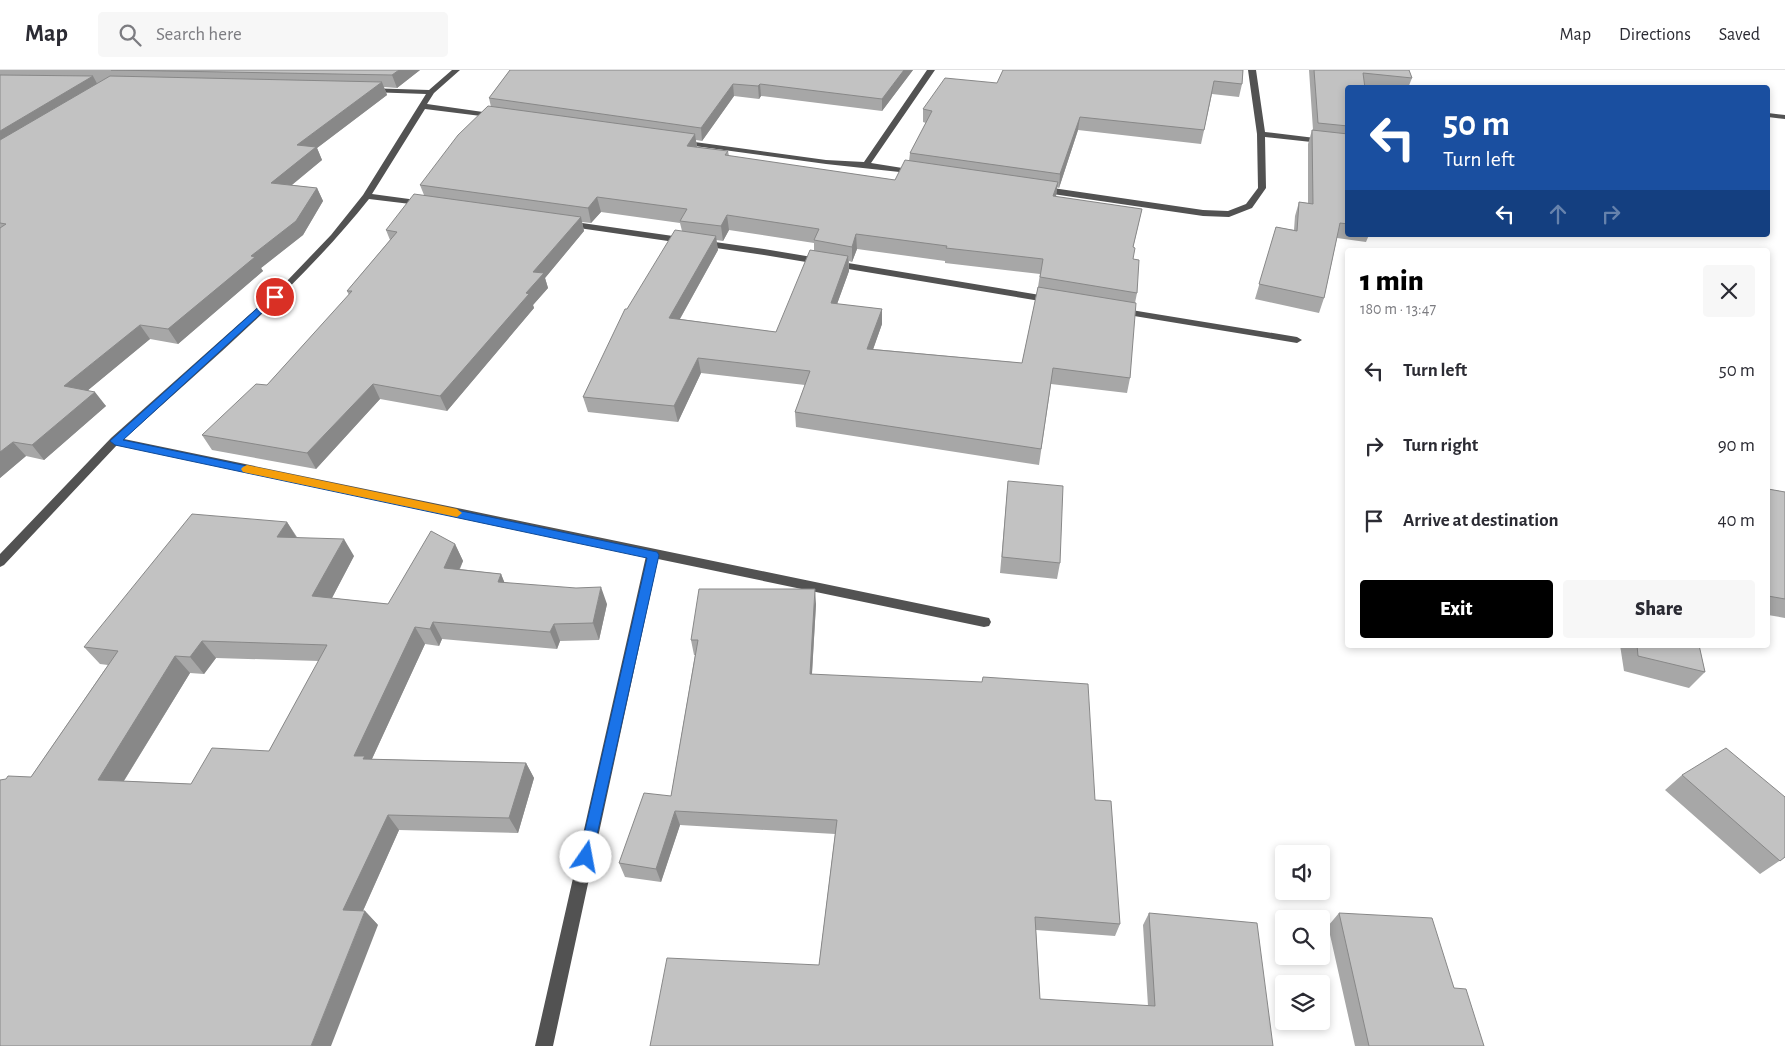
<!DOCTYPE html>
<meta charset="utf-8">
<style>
:root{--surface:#fff;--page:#f7f7f7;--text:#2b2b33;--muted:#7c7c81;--line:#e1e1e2;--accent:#000}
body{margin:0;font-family:"Alegreya Sans",sans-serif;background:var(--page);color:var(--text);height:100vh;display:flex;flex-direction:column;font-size:19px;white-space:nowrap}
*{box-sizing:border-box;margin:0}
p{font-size:16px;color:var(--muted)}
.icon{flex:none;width:28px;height:28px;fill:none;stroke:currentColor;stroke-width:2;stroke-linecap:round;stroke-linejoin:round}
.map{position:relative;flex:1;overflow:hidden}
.panel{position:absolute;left:1345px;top:178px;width:425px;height:400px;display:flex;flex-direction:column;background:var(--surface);border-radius:5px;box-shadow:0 2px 8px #0003}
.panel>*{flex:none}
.guide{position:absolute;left:1345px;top:15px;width:425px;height:152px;border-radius:5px;box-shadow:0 2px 8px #0003;background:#1a4fa0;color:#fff;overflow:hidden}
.tools{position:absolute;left:1275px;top:775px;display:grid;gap:10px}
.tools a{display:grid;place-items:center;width:55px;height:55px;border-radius:5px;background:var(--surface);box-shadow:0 2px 8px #0003;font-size:25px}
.pin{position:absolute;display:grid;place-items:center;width:42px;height:42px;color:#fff;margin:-21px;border:2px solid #fff;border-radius:50%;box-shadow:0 1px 5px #0007}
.me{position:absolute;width:55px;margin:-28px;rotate:12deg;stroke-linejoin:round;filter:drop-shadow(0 0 4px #0008)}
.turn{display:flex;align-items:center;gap:18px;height:105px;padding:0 15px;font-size:22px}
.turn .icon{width:65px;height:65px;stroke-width:2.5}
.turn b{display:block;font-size:35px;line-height:42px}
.lanes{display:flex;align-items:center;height:48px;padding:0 15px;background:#0003;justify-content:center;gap:25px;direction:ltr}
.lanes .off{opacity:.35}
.round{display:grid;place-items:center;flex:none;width:52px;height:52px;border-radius:5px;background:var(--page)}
.summary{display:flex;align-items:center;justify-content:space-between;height:85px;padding:0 15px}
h1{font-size:30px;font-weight:800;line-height:38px;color:var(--accent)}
.primary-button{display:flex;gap:10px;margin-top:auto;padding:10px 15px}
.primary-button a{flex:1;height:58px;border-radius:5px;background:var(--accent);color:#fff;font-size:20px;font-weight:800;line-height:58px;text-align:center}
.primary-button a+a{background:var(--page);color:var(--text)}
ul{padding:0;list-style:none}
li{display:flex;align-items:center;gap:15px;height:75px;padding:0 15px}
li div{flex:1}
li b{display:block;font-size:19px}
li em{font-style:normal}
header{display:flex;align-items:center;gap:30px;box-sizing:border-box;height:70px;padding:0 25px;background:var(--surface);border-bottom:1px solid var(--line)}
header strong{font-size:24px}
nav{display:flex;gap:28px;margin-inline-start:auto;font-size:18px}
.search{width:350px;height:45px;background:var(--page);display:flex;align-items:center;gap:12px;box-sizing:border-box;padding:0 18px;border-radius:5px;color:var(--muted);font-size:19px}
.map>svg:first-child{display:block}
</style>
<header>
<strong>Map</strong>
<div class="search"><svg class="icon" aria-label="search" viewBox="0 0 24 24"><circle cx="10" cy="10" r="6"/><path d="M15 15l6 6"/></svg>Search here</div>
<nav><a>Map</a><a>Directions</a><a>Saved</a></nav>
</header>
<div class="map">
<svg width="1785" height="976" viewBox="0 0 1785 976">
<rect width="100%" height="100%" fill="#fff"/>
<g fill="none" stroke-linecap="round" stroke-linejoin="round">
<!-- minor -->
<path fill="#525252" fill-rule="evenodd" d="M 452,0 L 460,0 L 434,23 L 427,34 L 497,44 L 501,46 L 497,48 L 425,39 L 372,124 L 424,131 L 427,132 L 427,136 L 369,129 C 297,219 209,292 124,369 L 984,547 L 989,548 L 991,552 L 989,556 L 984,557 L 658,489 L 553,976 L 535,976 L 646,486 L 117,375 L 4,495 L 0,497 L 0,484 L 111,368 L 286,212 L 331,165 L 363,125 L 426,24 L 369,22 L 366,22 L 366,18 L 429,20 Z
M 927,0 L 935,0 L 871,93 L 915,100 L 919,102 L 918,104 L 826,94 L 680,74 L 676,72 L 680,70 L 826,90 L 864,92 Z
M 1248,0 L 1256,0 L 1265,62 L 1348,72 L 1348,76 L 1265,67 L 1266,118 L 1252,138 L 1229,147 L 1203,146 L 1039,122 L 1035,119 L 1039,116 L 1203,140 L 1228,141 L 1246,134 L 1258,118 L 1257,64 Z
M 1768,43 L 1785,45 L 1785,49 L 1768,47 Z
M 568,151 L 764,179 L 1052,227 L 1057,230 L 1052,233 L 764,185 L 565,156 L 564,154 Z
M 1119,238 L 1297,267 L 1302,270 L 1297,273 L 1116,243 L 1116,239 Z"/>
</g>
<!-- wall -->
<path fill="#a7a7a7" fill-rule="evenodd" d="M 0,0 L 420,0 L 397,18 L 384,17 L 387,25 L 317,78 L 322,90 L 292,115 L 317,118 L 323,131 L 303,165 L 261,198 L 263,201 L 178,274 L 150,269 L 88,320 L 106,336 L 44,390 L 26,386 L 0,408 Z
M 510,0 L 913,0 L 882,41 L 761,26 L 759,29 L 734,26 L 702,71 L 696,70 L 697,77 L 728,81 L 729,86 L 895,110 L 909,91 L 910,83 L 926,53 L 923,52 L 923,39 L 997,13 L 1243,0 L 1242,14 L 1239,27 L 1212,24 L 1201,74 L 1078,60 L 1059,118 L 1057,117 L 1056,127 L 1142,139 L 1133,178 L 1133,189 L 1137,223 L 1135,233 L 1130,308 L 1127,323 L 1051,314 L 1039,395 L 796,357 L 795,342 L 805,315 L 701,303 L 678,352 L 588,342 L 583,327 L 627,239 L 682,161 L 680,153 L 601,142 L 591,153 L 582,152 L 584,161 L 545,208 L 548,218 L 533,235 L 534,238 L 447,341 L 380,329 L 316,399 L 212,380 L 202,365 L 267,315 L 349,225 L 347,221 L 390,170 L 386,160 L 424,125 L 420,115 L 491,37 L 489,28 ZM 729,160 L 814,173 L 814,181 L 776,262 L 680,249 L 718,180 L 716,170 L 723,171 ZM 857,179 L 945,191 L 945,193 L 1040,204 L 1038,217 L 1022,293 L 873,279 L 882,254 L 882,239 L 837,234 L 849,201 L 849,191 L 852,192 Z
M 1309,0 L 1409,0 L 1412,8 L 1408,18 L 1375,18 L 1365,16 L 1348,18 L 1348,165 L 1369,165 L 1366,172 L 1337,168 L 1324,228 L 1319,243 L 1255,229 L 1276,157 L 1294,160 L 1295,146 L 1299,132 L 1308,133 L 1308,74 L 1312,60 L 1313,60 Z
M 1008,411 L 1060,493 L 1057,509 L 1000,503 Z
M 1768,419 L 1785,422 L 1785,548 L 1768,545 Z
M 287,452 L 297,467 L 354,486 L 332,528 L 388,534 L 455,474 L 463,491 L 460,499 L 501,504 L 504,512 L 607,534 L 599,570 L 560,571 L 557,579 L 442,569 L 439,576 L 425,574 L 372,689 L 526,693 L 534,708 L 518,763 L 399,760 L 363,841 L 365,841 L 378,855 L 31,707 L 108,595 L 100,594 L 84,577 ZM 216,588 L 319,591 L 269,681 L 191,714 L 124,711 L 190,603 L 204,604 Z
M 816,534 L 812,604 L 1095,730 L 1120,854 L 1115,866 L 1036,860 L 1040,929 L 1148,936 L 1143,855 L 1149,843 L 1273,976 L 819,895 L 835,764 L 680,755 L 661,812 L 625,807 L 619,793 L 671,726 L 695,585 L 694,585 L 691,570 Z
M 1620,575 L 1699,575 L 1705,602 L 1689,618 L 1624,601 Z
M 1682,705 L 1785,787 L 1760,804 L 1665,720 Z
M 1339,843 L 1454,918 L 1484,976 L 1355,976 L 1328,856 Z"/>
<!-- shaded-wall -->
<path fill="#888" d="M 399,0 L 420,0 L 397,18 L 392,5 Z
M 904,0 L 913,0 L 882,41 L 882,29 Z
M 93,6 L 100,19 L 0,80 L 0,61 Z
M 382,12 L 387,25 L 317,78 L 322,90 L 277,127 L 271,113 L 297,75 Z
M 733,14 L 734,26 L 702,71 L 701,58 Z
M 760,14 L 761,26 L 759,29 L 758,16 Z
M 1080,47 L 1078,60 L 1059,118 L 1060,104 Z
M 695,64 L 697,78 L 687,76 Z
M 1058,112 L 1056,126 L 1053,126 Z
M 317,118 L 323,131 L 303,165 L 261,198 L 263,201 L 178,274 L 168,259 Z
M 597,127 L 601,142 L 591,153 L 588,138 Z
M 727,145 L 729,160 L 723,171 L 721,156 Z
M 581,147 L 584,161 L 545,208 L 548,218 L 533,235 L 534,238 L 447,341 L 440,326 L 526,223 L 533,202 Z
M 856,164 L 857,179 L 852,192 L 852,177 Z
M 716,166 L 718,180 L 672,263 L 669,248 Z
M 848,186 L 849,201 L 832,248 L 831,233 Z
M 882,239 L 882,254 L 868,294 L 867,279 Z
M 140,255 L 150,269 L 75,331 L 64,316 Z
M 698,288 L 701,303 L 678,352 L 674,336 Z
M 373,314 L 380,329 L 316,399 L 307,383 Z
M 95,322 L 106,336 L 44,390 L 32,375 Z
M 13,372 L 26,386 L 0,408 L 0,382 Z
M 287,452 L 298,470 L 277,467 Z
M 344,469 L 354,486 L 324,543 L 312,526 Z
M 455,474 L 463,491 L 452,515 L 444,498 Z
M 501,504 L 508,521 L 498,512 Z
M 601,517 L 607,534 L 599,570 L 593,553 Z
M 815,519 L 816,534 L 811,619 L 810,604 Z
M 433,552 L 442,569 L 439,576 L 430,559 Z
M 554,554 L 560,571 L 557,579 L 550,562 Z
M 415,557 L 425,574 L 370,693 L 354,686 Z
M 202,571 L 216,588 L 204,604 L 190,587 Z
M 175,586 L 190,603 L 115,725 L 98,710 Z
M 526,693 L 534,708 L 518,763 L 509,748 Z
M 675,741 L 680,755 L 661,812 L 656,799 Z
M 388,745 L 399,760 L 357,854 L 343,840 Z
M 365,841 L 378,855 L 331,976 L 311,976 Z"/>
<!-- building -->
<path fill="#c2c2c2" stroke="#888" fill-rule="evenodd" d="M 111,0 L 399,0 L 392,5 Z
M 510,0 L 904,0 L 882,29 L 760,14 L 758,16 L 733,14 L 701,58 L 489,28 Z
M 1003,0 L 1243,0 L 1242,14 L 1214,11 L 1204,60 L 1080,47 L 1060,104 L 910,83 L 932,41 L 923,39 L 945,8 L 997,13 Z
M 1314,0 L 1409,0 L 1412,8 L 1363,3 L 1365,18 L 1348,18 L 1348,56 L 1318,53 Z
M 0,5 L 93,6 L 0,61 Z
M 110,6 L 382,12 L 297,75 L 316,77 L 271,113 L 317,118 L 296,151 L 251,186 L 255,187 L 168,259 L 140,255 L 64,316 L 95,322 L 32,375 L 13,372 L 0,382 L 0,158 L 6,154 L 0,153 L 0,70 Z
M 488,36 L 695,64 L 687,76 L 728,81 L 725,85 L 895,110 L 905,90 L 1058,112 L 1053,126 L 1142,139 L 1133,177 L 1135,178 L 1133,189 L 1139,190 L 1137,223 L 1040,207 L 1043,189 L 946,178 L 947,176 L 856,164 L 852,177 L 814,170 L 819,159 L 727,145 L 721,156 L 680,151 L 687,139 L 597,127 L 588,138 L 420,115 L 458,65 Z
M 1312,60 L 1348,64 L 1348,154 L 1340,153 L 1324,228 L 1259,214 L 1276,157 L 1297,161 L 1299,132 L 1313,134 Z
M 414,124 L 581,147 L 533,202 L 544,203 L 526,223 L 529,224 L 440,326 L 373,314 L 307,383 L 202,365 L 256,314 L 267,315 L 352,221 L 347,221 L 397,162 L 386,160 Z
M 675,160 L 716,166 L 669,248 L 776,262 L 810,180 L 848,186 L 831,233 L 882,239 L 867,279 L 1022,293 L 1038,217 L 1136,233 L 1130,308 L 1053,298 L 1041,379 L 795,342 L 810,301 L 698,288 L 674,336 L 583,327 L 625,239 L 627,239 Z
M 1008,411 L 1063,416 L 1060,493 L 1002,487 Z
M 1768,419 L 1785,422 L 1785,529 L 1768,526 Z
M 192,444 L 287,452 L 277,467 L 344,469 L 312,526 L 388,534 L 431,461 L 455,474 L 444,498 L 501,504 L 498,512 L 576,518 L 601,517 L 593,553 L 554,554 L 550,562 L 433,552 L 430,559 L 415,557 L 354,686 L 365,686 L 363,689 L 526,693 L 509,748 L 388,745 L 343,840 L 365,841 L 311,976 L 0,976 L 0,710 L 6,709 L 8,706 L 31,707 L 118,581 L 84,577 ZM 202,571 L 327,575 L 269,681 L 212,678 L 191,714 L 98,710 L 175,586 L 190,587 Z
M 699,519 L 815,519 L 810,604 L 982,612 L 983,607 L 1088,614 L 1095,730 L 1111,731 L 1120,854 L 1035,847 L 1040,929 L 1155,936 L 1149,843 L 1257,853 L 1273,976 L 650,976 L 667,888 L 819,895 L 837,750 L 675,741 L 656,799 L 619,793 L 644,723 L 671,726 L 698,570 L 691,570 Z
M 1637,575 L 1699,575 L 1705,602 L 1638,586 Z
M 1726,678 L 1785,727 L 1785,787 L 1780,791 L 1682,705 Z
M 1339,843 L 1432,848 L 1454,918 L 1466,919 L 1484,976 L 1369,976 Z"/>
<!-- route -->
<path fill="#1a73e8" stroke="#114b97" d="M 272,225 L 279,227 L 123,370 L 657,482 L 659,485 L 591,792 L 586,794 L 581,792 L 579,787 L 647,488 L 115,375 L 110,371 Z"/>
<!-- slow -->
<path fill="#f59e0b" d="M 247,395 L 457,439 L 462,443 L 457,447 L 243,402 L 241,399 L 243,397 Z"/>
</svg>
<div class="tools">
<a><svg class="icon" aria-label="sound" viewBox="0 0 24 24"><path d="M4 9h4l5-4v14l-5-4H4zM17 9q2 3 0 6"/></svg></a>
<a><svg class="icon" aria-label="search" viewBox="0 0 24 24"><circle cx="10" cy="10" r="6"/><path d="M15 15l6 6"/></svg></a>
<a><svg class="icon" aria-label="layers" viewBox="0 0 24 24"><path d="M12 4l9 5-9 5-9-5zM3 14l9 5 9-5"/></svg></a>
</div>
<div class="pin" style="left:275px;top:227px;background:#d93025"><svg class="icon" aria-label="arrive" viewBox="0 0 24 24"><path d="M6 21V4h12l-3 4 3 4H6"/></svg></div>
<svg class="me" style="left:586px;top:787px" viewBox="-20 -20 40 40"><circle r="19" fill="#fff"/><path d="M0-13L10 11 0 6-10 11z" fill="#1a73e8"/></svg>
<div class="guide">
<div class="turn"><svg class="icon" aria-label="left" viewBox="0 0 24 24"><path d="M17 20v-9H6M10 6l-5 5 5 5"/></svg><div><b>50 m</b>Turn left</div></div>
<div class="lanes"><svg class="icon" aria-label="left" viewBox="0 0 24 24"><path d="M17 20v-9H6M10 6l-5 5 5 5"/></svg><svg class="icon off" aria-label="ahead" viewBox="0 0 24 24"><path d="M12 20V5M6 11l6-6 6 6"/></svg><svg class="icon off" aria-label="right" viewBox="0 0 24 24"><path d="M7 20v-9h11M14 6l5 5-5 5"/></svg></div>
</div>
<section class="panel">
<div class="summary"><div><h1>1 min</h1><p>180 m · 13:47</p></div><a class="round"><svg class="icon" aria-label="close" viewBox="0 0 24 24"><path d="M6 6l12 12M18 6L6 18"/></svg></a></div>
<ul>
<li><svg class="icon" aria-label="left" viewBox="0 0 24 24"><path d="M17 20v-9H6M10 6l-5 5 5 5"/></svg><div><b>Turn left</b></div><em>50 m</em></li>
<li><svg class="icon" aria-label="right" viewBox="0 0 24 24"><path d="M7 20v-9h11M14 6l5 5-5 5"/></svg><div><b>Turn right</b></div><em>90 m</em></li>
<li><svg class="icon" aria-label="arrive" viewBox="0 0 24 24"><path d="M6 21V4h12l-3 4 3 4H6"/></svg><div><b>Arrive at destination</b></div><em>40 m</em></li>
</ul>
<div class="primary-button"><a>Exit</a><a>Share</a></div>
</section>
</div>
